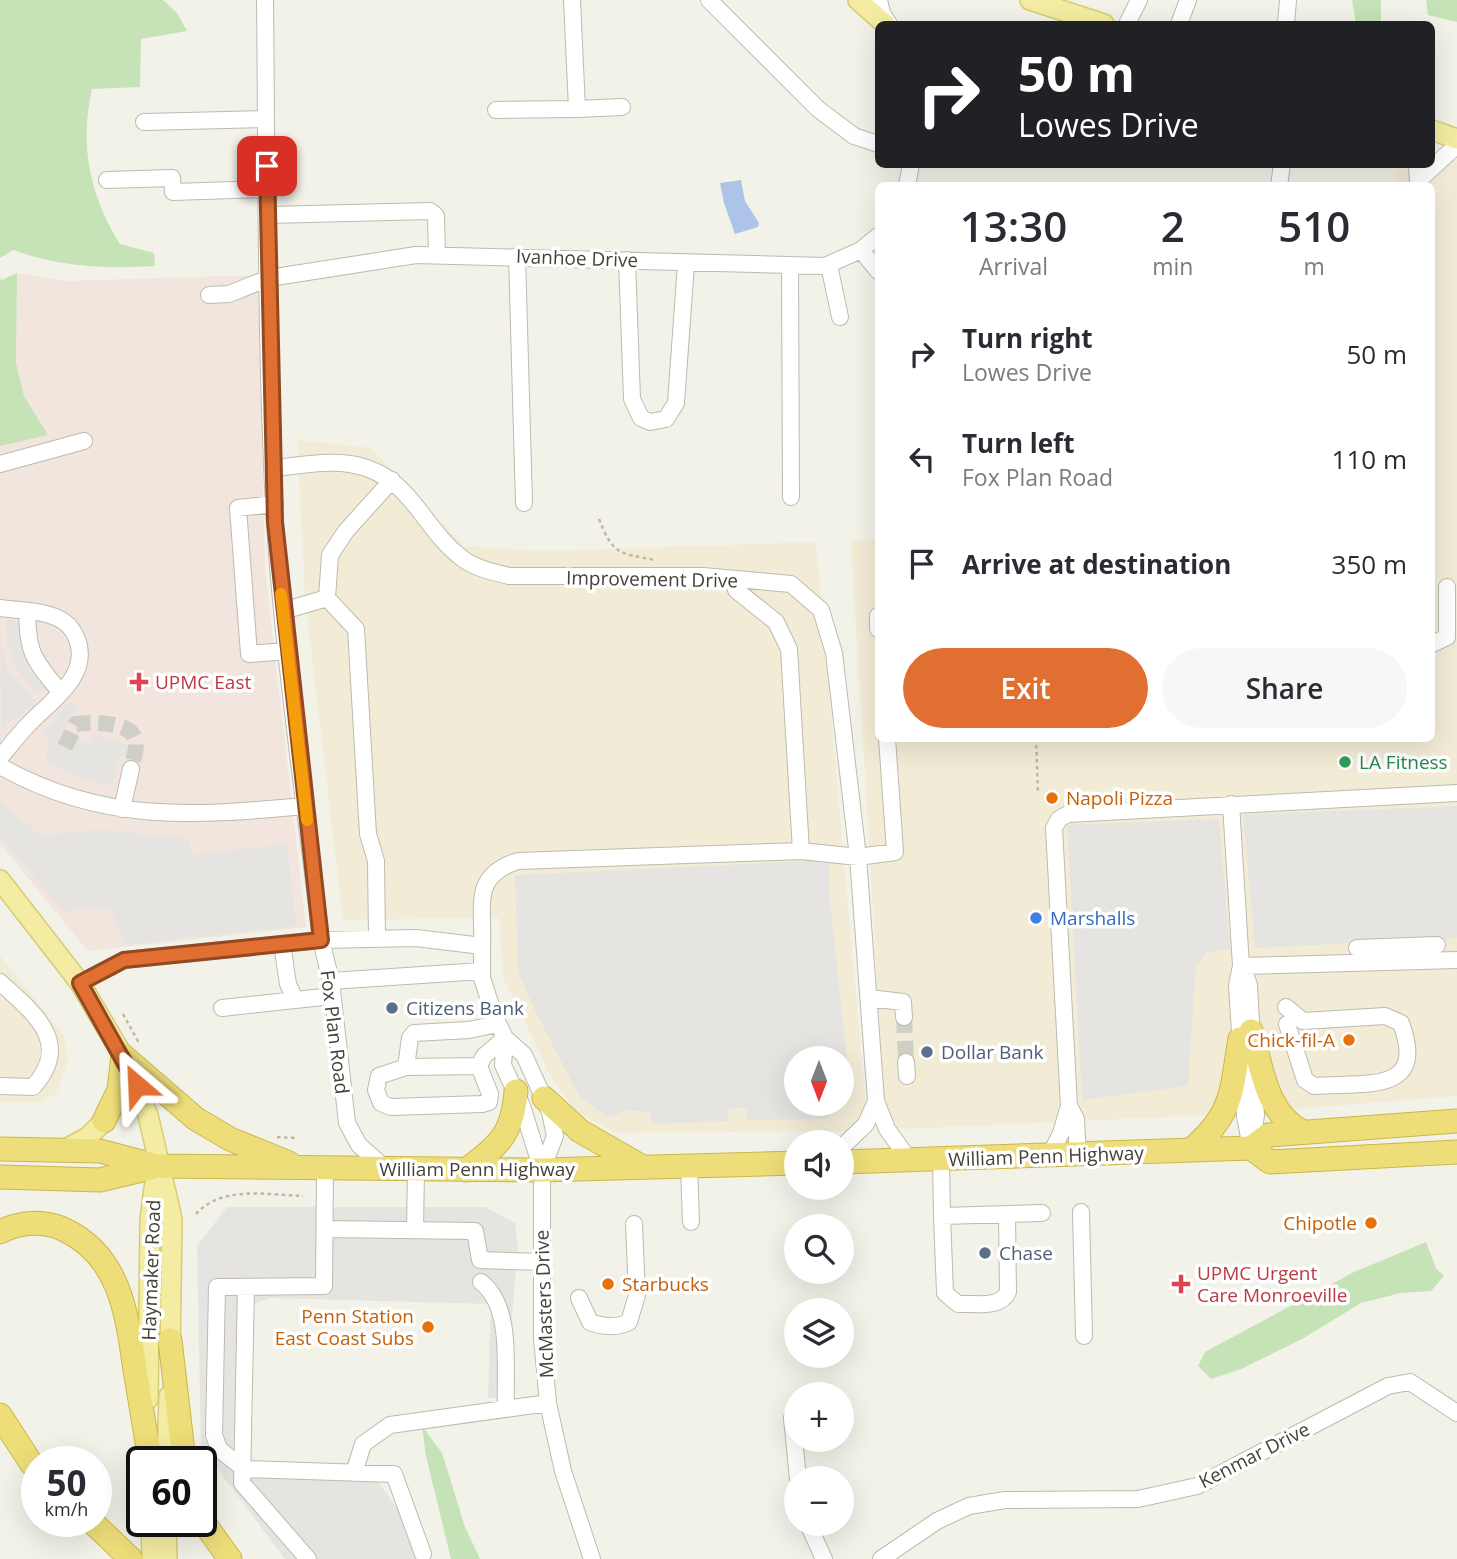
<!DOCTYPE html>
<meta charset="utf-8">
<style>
:root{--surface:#fff;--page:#f7f7f7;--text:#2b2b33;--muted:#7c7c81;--accent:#e16f32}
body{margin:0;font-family:"Open Sans",sans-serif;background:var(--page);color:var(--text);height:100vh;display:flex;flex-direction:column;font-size:26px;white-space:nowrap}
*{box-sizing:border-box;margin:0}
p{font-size:23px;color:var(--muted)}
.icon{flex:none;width:38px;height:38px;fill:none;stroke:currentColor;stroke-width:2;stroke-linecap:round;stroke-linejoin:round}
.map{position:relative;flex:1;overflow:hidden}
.details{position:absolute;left:875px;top:182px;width:560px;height:560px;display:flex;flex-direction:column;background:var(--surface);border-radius:10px;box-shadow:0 7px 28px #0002}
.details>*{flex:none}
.top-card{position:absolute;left:875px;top:21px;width:560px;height:147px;border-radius:10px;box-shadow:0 7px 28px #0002;background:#202124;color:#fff;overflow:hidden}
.needle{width:46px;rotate:180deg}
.fabs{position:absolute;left:784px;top:1046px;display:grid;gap:14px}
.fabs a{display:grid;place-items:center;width:70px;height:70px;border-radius:50%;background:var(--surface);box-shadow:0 7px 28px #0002;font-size:35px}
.speed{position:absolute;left:21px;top:1446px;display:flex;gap:14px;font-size:35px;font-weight:700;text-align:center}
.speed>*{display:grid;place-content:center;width:91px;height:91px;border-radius:50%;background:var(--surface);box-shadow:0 7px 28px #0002;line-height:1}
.speed small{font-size:18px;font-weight:400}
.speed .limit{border:4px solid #111;border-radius:10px;background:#fff;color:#111}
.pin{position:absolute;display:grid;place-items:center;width:60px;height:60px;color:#fff;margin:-30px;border-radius:14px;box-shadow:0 4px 10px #0006}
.me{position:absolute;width:77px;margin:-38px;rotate:334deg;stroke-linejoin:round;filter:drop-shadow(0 0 5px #0008)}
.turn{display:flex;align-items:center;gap:24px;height:147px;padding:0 28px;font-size:32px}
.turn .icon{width:91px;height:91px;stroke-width:2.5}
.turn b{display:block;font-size:49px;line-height:60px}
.eta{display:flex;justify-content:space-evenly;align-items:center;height:119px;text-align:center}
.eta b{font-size:42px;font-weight:600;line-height:49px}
.button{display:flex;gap:14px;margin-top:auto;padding:14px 28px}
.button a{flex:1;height:80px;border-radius:42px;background:var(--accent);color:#fff;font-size:28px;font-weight:600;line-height:80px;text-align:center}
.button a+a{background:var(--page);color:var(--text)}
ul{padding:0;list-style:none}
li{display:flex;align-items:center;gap:21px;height:105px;padding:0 28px}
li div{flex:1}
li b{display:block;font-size:26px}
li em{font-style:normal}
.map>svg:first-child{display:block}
</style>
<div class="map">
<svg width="1457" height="1559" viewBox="0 0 1457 1559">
<rect width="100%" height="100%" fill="#f3f2e9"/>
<!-- commercial -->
<path fill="#f2ecd7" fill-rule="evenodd" d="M 1432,152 L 1457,161 L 1457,1096 L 1250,1113 L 886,1130 L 851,541 L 878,540 L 878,738 L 1432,738 L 1432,186 L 1395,185 L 1397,165 L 1432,164 Z
M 297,440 L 372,448 L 464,546 L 546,551 L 816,542 L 868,1131 L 615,1133 L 577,1112 L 552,1079 L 503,977 L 499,918 L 343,920 L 305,599 ZM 796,1059 L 842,1059 L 842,1104 L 796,1104 Z
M 0,956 L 64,1035 L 68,1062 L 56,1094 L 40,1103 L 0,1103 Z"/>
<!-- medical -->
<path fill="#f2e5de" d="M 17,273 L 67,281 L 258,275 L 265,569 L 306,927 L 88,951 L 0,844 L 0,446 L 47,434 L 24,396 L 16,363 Z"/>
<!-- green -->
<path fill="#c6e2b7" d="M 0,0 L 163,0 L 177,13 L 187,31 L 141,39 L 140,87 L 92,89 C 79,145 90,196 120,244 L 154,253 L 155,266 C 102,269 62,267 13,250 L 0,258 Z
M 1352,0 L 1381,0 L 1381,24 L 1356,24 Z
M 1426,0 L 1457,0 L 1457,22 L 1428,15 Z
M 17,273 L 16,363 L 24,396 L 48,435 L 0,446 L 0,276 L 1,280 Z
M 1426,1242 L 1436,1268 L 1444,1276 L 1431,1291 L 1401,1293 L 1361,1303 L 1302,1339 L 1241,1369 L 1211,1379 L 1198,1366 L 1205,1352 L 1354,1272 Z
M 422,1426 L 442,1453 L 465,1527 L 480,1559 L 451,1559 L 426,1456 Z"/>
<!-- parking -->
<path fill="#e5e4e0" d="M 6,619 L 17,620 L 27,665 L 45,687 L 37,696 L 15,666 L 7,640 Z
M 0,626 L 2,651 L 9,670 L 36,702 L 2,729 Z
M 70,702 L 78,709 L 64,729 L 88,745 L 92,735 L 127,744 L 126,756 L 119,755 L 112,786 L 79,777 L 45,761 L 50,741 L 42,733 Z
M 0,802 L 40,835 L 102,830 L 189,839 L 192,855 L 287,844 L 296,926 L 125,945 L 111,910 L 83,908 L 64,912 L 0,837 Z
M 1457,806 L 1457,938 L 1255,948 L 1243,815 Z
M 1219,819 L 1230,949 L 1207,952 L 1196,966 L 1188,1086 L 1082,1100 L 1067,825 Z
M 830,860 L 829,891 L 851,1097 L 842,1097 L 842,1059 L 796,1059 L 796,1104 L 833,1104 L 828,1119 L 747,1120 L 746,1109 L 740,1108 L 729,1109 L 728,1121 L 653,1124 L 650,1112 L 623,1110 L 613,1117 L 606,1116 L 579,1096 L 535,1011 L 518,972 L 515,875 Z
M 227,1207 L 485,1207 L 515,1223 L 518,1246 L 505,1398 L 488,1398 L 491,1304 L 271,1298 L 239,1309 L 239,1425 L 258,1475 L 377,1480 L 406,1521 L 421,1559 L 285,1559 L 201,1447 L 197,1246 Z"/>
<!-- water -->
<path fill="#adc4e8" d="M 741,180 L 745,201 L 759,223 L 758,227 L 735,234 L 724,203 L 720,183 Z"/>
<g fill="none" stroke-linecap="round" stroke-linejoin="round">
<!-- minor-tunnel -->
<path stroke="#d0cfc6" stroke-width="16" stroke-dasharray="16 8" stroke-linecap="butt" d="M 65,747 L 76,724 C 91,722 125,721 134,736 C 139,745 133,760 131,769
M 904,1017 L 906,1062"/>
<defs>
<path id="minor" d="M 265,0 C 267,174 265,350 275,524 C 284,663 305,802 321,940 L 331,981 L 347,1123 L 359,1145 L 386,1169
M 709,0 L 818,109 L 854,136 L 878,144
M 879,0 L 882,13 L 889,24
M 1127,24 L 1139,0
M 1179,24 L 1188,0
M 1286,24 L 1288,0
M 577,109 L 622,107
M 496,110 L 577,109 L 572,0
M 144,122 L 266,119
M 1417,164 L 1418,181 L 1457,145
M 107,180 L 172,178 L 173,192 L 267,189
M 907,186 L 911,164
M 1279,186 L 1282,164
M 268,215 L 430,211 L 436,216 L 437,254
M 861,250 L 878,271
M 517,256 L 524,503
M 627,260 L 632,399 L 641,418 L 650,422 L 666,419 L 676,403 L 686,264
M 829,265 L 840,317
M 790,267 L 791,497
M 209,295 L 229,294 L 269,278 L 416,255 L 825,266 L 861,250 L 878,236
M 0,464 L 84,441
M 274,468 C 298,466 325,460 350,464 C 412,474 420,527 463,559 C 477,569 493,572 509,576 L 703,576 L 791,584 L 821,610 L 834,653 L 858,857 L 876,1101 L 887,1129 L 910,1161
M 275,504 L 238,508 L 249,654 L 287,651
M 733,579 L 736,590 L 776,622 L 789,649 L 801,851
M 327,598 L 330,555 L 346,531 L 392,480
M 0,608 C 20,611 46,610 63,621 C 71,626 75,633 78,642 C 89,678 49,702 28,725 C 18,735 9,747 0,758
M 283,611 L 327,598 L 356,629 L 368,834 L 376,861 L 377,939
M 27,612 C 28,656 34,659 60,692
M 878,616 L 878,629
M 1432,644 L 1447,637 L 1447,587
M 0,766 C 102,824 194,816 305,806
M 1231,804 L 1241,966 L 1237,985 L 1241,1048
M 122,809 L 131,769
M 282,944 L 288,984 L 294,997
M 482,946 C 484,905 471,876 518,861 L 801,851 L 858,857 L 895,852 L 887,738
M 1357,948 L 1437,945
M 1241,966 L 1457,960
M 1242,967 L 1249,985 L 1252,1041
M 331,981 L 482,971
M 0,982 C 32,1012 74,1042 33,1087 L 0,1086
M 80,983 L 124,960 L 321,940 L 416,938 L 482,946 L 482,978 L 494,1015 L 505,1038 L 524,1055 L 550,1112 L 555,1136 L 542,1170
M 869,998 L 903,1002 L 904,1017
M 1286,1007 L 1303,1021 L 1385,1016 L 1401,1023 C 1428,1095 1365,1082 1314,1086 L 1305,1080 L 1287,1024
M 222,1008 L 332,996
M 505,1038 L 503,1065 L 522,1106 L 542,1170 L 542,1339 L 548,1403 L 563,1471 L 592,1559
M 906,1062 L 907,1076
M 479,1066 L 490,1094 L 489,1102 L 482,1104 L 391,1107 L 381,1103 L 376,1090 L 379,1076 L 406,1067 Z
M 479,1066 L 484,1056 L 505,1038
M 406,1067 L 410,1038 L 414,1033 L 469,1030 L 498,1024
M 1242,1070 L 1245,1116 L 1251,1148
M 1069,1106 L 1076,1119 L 1078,1155
M 1253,1135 L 1256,1115 L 1253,1067
M 842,1147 L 866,1124 L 876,1101
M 1049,1157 L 1061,1133 L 1069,1106 L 1054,828 L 1059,819 L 1068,814 L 1457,793
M 941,1160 L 942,1216 L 1042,1213
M 689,1166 L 691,1222
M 325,1168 L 324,1286 L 217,1287 L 214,1435 L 219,1449 L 244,1469 L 394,1474 L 423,1554
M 1081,1212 L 1084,1336
M 942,1216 L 945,1293 L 958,1304 C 974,1303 1000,1309 1008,1292 L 1007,1214
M 326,1229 L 475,1231 L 480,1260 L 542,1262
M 415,1230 L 416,1169
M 481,1282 C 514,1308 504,1370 506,1408
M 246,1287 L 242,1483 L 308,1559
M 579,1298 L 590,1322 C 602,1327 617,1328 629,1322 L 637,1295 L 634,1224
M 792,1418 L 798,1479
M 354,1473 L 363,1444 L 390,1425 L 548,1403
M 808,1524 L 824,1559
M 881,1559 L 937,1521 L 969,1506 L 1005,1500 L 1138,1499 L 1197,1486 L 1388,1386 L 1410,1382 L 1457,1413"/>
<path id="major" d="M 858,0 L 885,24
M 1030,0 L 1104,24
M 1432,130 L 1457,139
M 0,880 L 80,983 L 123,1056 L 148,1115 L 172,1219 L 170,1355
M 64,1150 L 88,1137 L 104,1121
M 148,1399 L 150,1219 L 156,1174
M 167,1461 L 169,1396
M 151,1521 L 152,1559
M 166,1521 L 167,1559"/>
<path id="highway" d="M 1251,1031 C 1262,1067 1266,1115 1303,1132
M 123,1056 L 196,1119 L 230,1139 L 289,1163
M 544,1098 L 580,1131 L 641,1166
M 104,1121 L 119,1090 L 123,1056
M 1251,1148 L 1270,1162 L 1457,1152
M 0,1149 L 100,1151 L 157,1166 L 542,1170 L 796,1163
M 1191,1150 C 1234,1113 1231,1092 1240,1039
M 842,1162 L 1251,1148 L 1268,1135 L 1457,1121
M 466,1170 C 499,1145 513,1134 516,1091
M 0,1177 L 100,1180 L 154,1167
M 0,1232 C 19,1222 43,1220 63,1229 C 120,1255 127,1314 135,1370 C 140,1400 145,1430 150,1460
M 170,1340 L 184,1461
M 0,1415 L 31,1463
M 201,1519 L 230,1559
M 91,1521 L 131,1559"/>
</defs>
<!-- minor casing -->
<use href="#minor" stroke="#bdbbad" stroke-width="18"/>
<!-- major casing -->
<use href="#major" stroke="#d6cc74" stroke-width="22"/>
<!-- highway casing -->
<use href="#highway" stroke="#cbb64a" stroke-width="25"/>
<!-- path -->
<path stroke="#bdb9a0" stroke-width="2.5" stroke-dasharray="3.5 3.5" stroke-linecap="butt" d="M 599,519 C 613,555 619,553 655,560
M 1036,738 L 1038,793
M 123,1014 L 139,1043
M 277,1137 L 295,1138
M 196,1214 C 222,1185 267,1195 303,1196"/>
<!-- minor -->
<use href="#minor" stroke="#fff" stroke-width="16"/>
<!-- major -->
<use href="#major" stroke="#f3eca2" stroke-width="19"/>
<!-- highway -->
<use href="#highway" stroke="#edde79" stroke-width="23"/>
</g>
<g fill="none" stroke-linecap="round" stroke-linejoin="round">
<defs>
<path id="route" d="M 137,1085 L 80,983 L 124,960 L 321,940 L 275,522 L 267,166"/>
</defs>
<!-- route casing -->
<use href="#route" stroke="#924820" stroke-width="18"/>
<!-- route -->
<use href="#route" stroke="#e16f32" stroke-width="12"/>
<!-- slow -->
<path stroke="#f59e0b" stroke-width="12" d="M 281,594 L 307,820"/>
</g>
<!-- markers -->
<g fill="#e0444e" stroke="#fff" stroke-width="2.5">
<path d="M135.5 671.5h7v7h7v7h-7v7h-7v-7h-7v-7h7z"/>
<path d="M1177.5 1273.5h7v7h7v7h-7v7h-7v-7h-7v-7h7z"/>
</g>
<circle fill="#2e9e5b" stroke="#fff" stroke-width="2.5" cx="1345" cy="762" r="7"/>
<g fill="#e8710a" stroke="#fff" stroke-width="2.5">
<circle cx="1052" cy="798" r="7"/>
<circle cx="1349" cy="1040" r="7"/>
<circle cx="1371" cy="1223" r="7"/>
<circle cx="608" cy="1284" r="7"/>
<circle cx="428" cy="1327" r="7"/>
</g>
<circle fill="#3f7fe0" stroke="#fff" stroke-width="2.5" cx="1036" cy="918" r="7"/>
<g fill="#5c6f8a" stroke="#fff" stroke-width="2.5">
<circle cx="392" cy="1008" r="7"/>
<circle cx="927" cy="1052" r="7"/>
<circle cx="985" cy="1253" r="7"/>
</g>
<g text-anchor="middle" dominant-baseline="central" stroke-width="7" stroke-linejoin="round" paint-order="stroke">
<!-- street labels -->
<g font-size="19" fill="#454338" stroke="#fff">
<text transform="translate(577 258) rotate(2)">Ivanhoe Drive</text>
<text transform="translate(652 579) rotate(1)">Improvement Drive</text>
<text transform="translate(335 1032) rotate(83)">Fox Plan Road</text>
<text transform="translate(1046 1156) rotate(-2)">William Penn Highway</text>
<text x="477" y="1169">William Penn Highway</text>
<text transform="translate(151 1270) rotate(-88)">Haymaker Road</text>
<text transform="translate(544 1304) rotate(-92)">McMasters Drive</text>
<text transform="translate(1254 1455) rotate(-27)">Kenmar Drive</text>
</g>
<!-- health labels -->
<g font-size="19" fill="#be3a42" stroke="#fff" text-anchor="start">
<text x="155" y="682">UPMC East</text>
<text x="1197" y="1273">UPMC Urgent<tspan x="1197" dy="22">Care Monroeville</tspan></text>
</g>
<!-- leisure labels -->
<g font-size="19" fill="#27864d" stroke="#fff" text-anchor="start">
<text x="1359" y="762">LA Fitness</text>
</g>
<!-- food labels -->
<g font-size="19" fill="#c56008" stroke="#fff" text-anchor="end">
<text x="1066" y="798" text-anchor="start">Napoli Pizza</text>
<text x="1335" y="1040">Chick-fil-A</text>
<text x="1357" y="1223">Chipotle</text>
<text x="622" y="1284" text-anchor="start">Starbucks</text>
<text x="414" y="1316">Penn Station<tspan x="414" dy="22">East Coast Subs</tspan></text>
</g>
<!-- shop labels -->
<g font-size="19" fill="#366cbe" stroke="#fff" text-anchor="start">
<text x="1050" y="918">Marshalls</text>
</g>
<!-- service labels -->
<g font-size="19" fill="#4e5e75" stroke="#fff" text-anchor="start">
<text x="406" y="1008">Citizens Bank</text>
<text x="941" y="1052">Dollar Bank</text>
<text x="999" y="1253">Chase</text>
</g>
</g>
</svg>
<div class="fabs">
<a><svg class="needle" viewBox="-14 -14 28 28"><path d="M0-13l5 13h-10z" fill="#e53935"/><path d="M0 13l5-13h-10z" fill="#7c7c81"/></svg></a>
<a><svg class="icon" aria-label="sound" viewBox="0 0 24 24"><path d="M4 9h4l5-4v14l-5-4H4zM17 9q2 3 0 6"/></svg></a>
<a><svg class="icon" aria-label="search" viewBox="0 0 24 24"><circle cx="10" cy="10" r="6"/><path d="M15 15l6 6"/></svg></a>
<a><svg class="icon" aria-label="layers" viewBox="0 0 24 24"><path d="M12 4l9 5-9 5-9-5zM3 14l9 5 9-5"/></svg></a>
<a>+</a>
<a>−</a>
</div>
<div class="speed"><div>50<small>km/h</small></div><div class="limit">60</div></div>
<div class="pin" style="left:267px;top:166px;background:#d93025"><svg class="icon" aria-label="arrive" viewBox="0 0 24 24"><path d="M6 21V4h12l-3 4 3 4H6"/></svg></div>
<svg class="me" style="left:137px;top:1085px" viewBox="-20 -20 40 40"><path d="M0-17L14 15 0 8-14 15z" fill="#e16f32" stroke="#fff" stroke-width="4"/></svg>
<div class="top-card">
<div class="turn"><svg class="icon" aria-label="right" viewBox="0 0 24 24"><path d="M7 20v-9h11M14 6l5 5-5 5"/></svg><div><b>50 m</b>Lowes Drive</div></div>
</div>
<section class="details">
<div class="eta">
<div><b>13:30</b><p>Arrival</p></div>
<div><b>2</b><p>min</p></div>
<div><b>510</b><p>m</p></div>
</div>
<ul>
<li><svg class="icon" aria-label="right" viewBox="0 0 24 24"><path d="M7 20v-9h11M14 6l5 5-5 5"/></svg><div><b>Turn right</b><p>Lowes Drive</p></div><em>50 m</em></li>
<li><svg class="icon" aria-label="left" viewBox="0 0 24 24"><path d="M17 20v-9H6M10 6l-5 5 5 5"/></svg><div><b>Turn left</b><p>Fox Plan Road</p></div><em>110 m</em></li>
<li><svg class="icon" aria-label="arrive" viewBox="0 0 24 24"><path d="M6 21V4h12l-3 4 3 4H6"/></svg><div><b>Arrive at destination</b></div><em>350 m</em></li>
</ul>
<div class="button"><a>Exit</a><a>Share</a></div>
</section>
</div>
